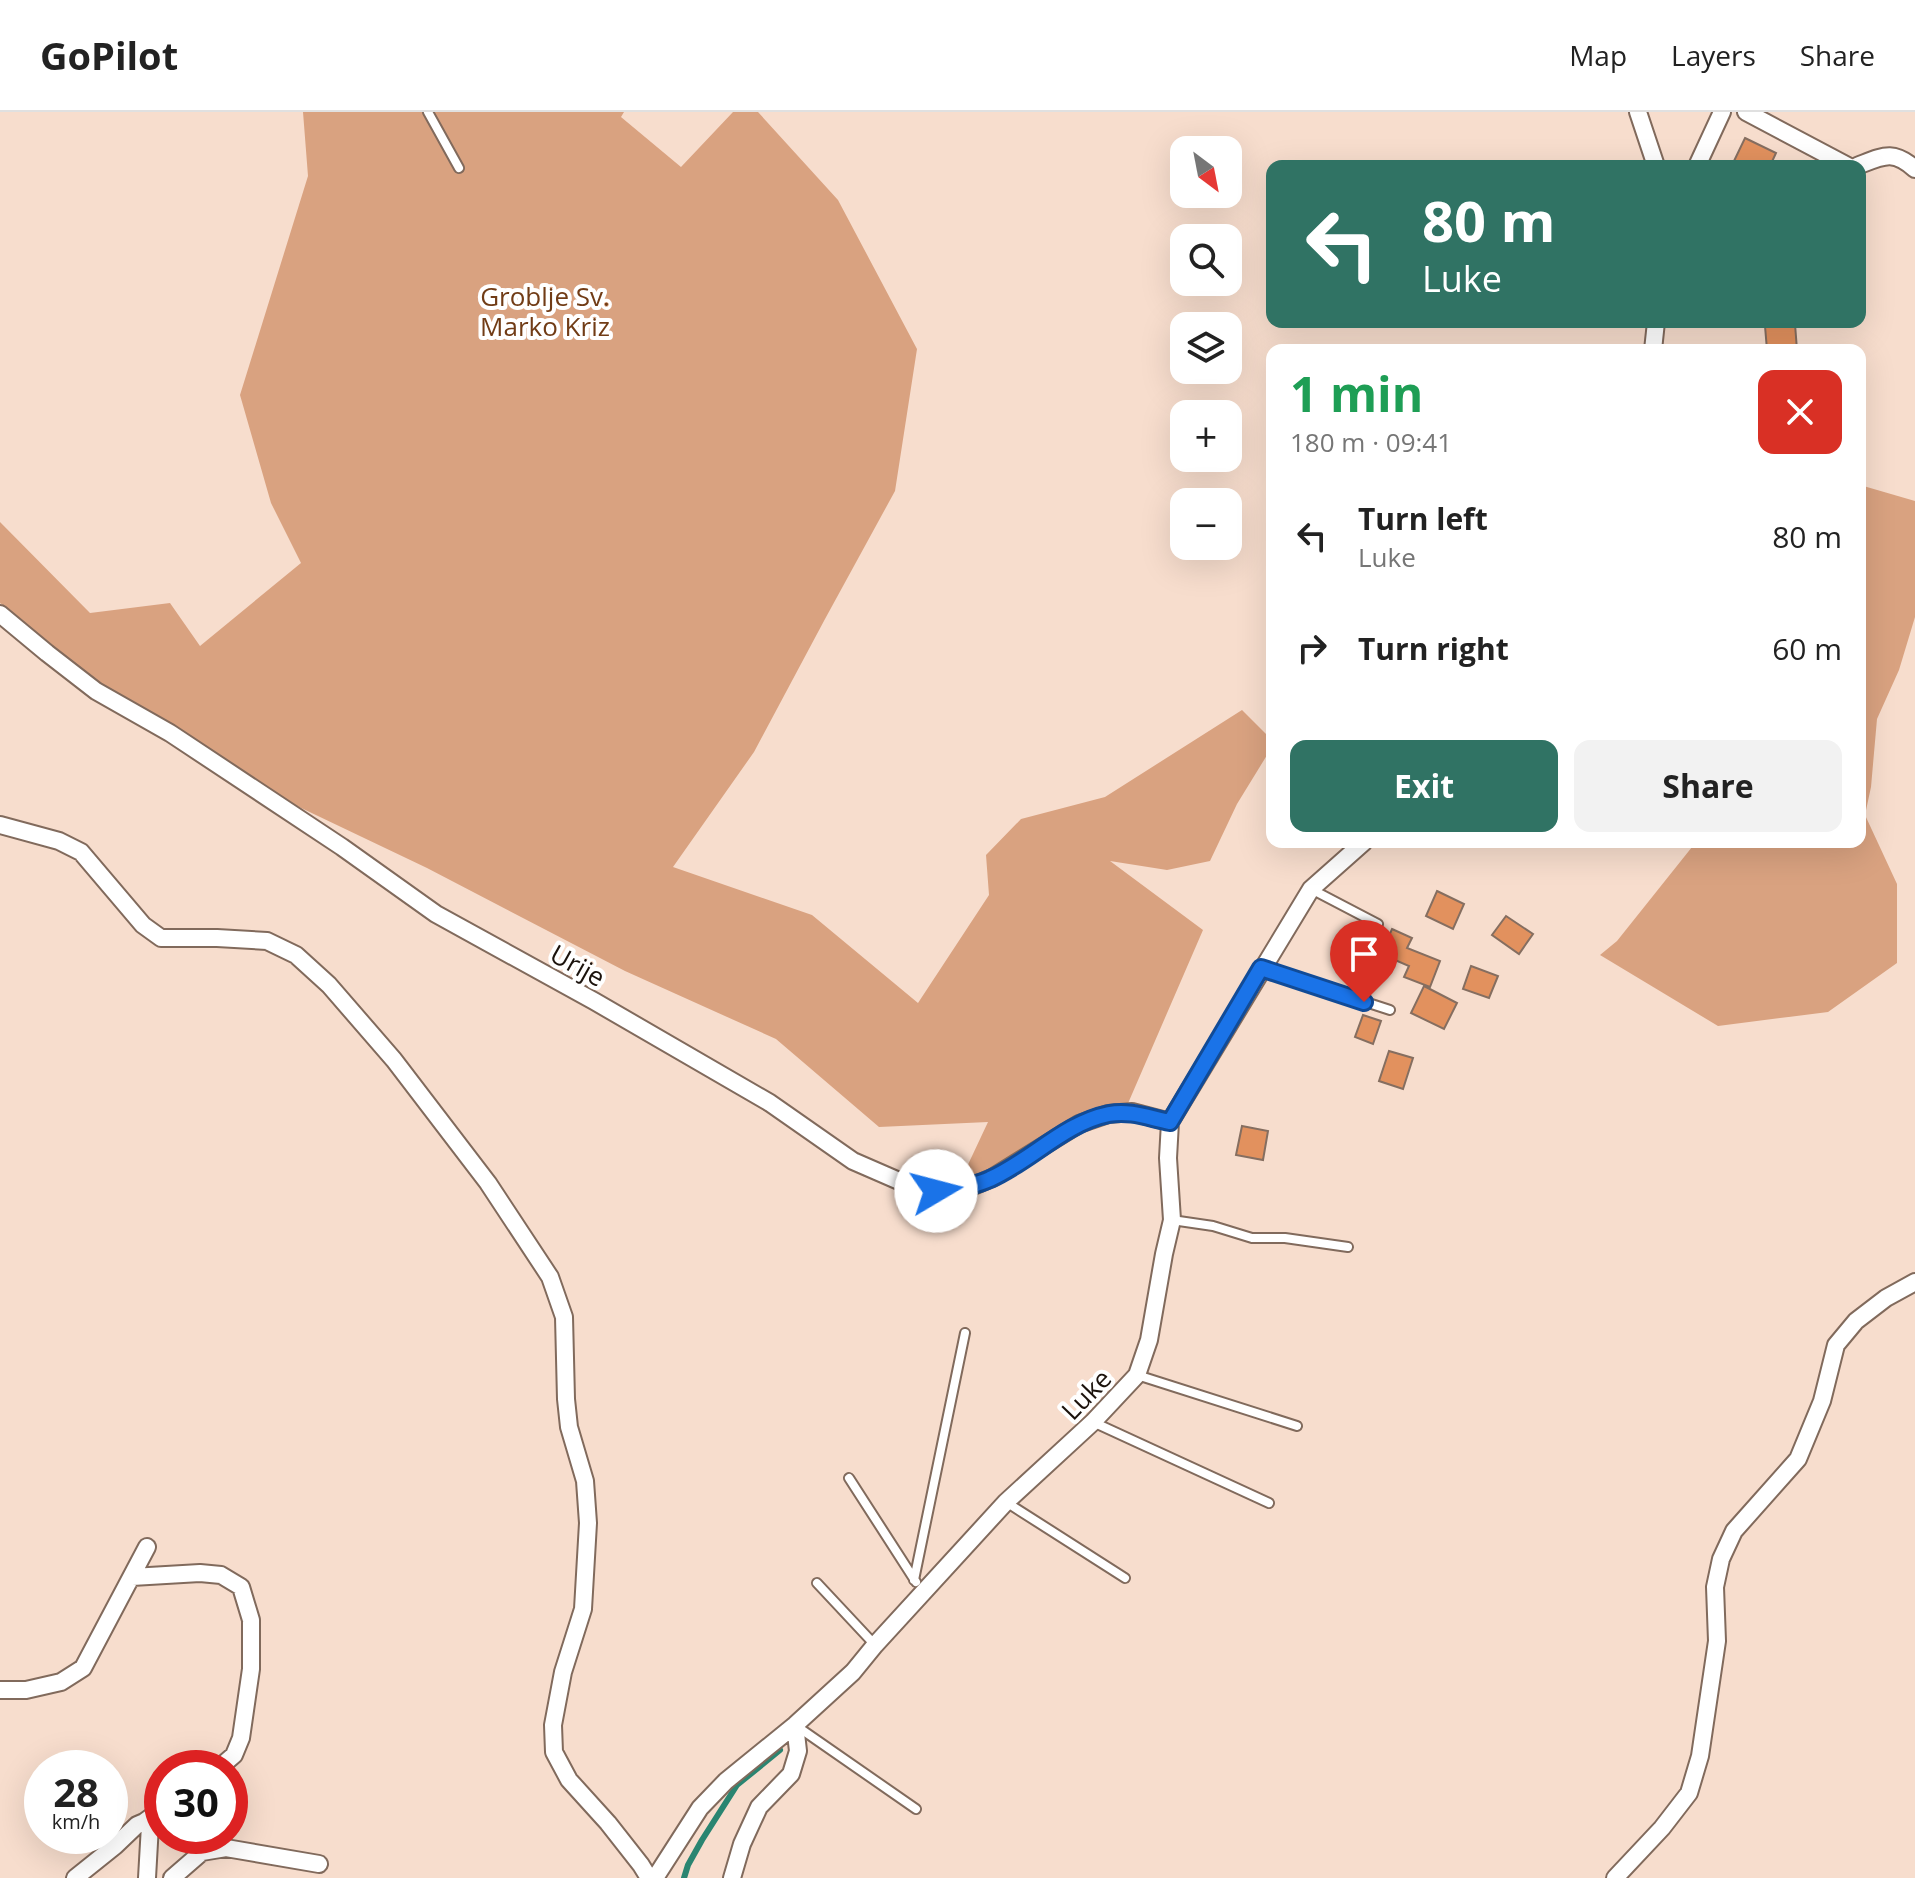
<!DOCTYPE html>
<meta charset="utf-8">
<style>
:root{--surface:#fff;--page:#f2f2f2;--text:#222;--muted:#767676;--line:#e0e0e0;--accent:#307364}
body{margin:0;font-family:"Open Sans",sans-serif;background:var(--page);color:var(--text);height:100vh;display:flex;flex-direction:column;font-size:30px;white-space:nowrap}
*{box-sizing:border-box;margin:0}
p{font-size:26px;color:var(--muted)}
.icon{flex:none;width:44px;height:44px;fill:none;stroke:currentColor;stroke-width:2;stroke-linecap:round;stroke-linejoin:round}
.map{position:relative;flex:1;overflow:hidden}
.sheet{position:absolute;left:1266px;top:232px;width:600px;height:504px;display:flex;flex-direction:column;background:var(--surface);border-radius:16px;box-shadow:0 8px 32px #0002}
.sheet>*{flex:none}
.banner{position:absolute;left:1266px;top:48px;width:600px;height:168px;border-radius:16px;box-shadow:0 8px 32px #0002;background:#307364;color:#fff;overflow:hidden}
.needle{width:52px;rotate:148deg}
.tools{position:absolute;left:1170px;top:24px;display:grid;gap:16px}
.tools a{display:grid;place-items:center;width:72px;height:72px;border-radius:16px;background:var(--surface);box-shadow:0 8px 32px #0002;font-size:40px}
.speed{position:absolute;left:24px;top:1638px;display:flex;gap:16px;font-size:40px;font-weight:700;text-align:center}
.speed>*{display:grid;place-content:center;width:104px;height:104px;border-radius:50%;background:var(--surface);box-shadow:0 8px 32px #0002;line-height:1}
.speed small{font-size:20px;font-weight:400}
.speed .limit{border:12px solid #d22;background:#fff;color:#111}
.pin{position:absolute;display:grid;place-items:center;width:68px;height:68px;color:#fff;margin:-82px -34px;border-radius:50% 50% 50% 0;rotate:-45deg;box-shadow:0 0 8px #0007}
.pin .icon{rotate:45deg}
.me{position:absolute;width:88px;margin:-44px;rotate:82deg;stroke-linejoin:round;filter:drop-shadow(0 0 6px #0008)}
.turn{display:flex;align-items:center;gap:28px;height:168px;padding:0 24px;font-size:36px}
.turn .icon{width:104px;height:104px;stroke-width:2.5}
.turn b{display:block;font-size:56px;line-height:68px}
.round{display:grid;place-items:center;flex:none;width:84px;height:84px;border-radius:16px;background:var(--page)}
.overview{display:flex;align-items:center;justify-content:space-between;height:136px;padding:0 24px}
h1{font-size:48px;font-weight:700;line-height:60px;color:#1e9e55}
.action{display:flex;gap:16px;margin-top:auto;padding:16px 24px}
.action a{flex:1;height:92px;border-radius:16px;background:var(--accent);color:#fff;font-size:32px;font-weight:700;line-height:92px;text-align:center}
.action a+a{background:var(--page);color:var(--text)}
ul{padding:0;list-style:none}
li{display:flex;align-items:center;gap:24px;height:112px;padding:0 24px}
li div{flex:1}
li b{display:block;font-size:30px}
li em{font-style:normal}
header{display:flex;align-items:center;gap:48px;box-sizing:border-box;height:112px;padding:0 40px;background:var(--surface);border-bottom:2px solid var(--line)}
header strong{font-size:38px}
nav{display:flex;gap:44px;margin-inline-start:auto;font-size:28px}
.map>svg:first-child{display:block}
</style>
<header>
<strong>GoPilot</strong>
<nav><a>Map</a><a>Layers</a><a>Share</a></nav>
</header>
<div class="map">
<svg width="1915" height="1766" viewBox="0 0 1915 1766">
<rect width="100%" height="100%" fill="#f7ddcd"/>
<!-- green -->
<path fill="#d9a280" d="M 303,0 L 624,0 L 621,5 L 681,55 L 733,0 L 758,0 L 838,88 L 917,237 L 895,379 L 825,507 L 754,640 L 673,755 L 812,803 L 918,891 L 989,783 L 986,743 L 1021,707 L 1105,685 L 1242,598 L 1272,628 L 1272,635 L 1237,692 L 1210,749 L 1167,758 L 1110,749 L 1203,818 L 1126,996 L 957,1076 L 988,1010 L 879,1015 L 776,927 L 625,859 L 427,756 L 188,642 L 0,491 L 0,410 L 90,501 L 170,491 L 200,534 L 301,451 L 271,391 L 240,283 L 308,64 Z
M 1860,373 L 1915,389 L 1915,505 L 1899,558 L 1877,607 L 1871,675 L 1865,703 L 1897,772 L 1897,851 L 1828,900 L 1718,914 L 1600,843 L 1617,829 L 1696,730 L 1860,730 Z"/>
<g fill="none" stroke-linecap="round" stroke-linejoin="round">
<!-- stream -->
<path stroke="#2a8571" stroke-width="6" d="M 684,1766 L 688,1753 L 702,1728 L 737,1673 L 780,1638"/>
</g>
<!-- building -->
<path fill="#e2915e" stroke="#856e60" stroke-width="2" d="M 1745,26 L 1776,41 L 1770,54 L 1746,54 L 1734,49 Z
M 1795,212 L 1797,238 L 1767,238 L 1765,214 Z
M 1437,779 L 1464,792 L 1453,817 L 1426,804 Z
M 1506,804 L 1533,822 L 1519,842 L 1492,823 Z
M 1392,817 L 1412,826 L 1407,836 L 1440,849 L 1430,875 L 1404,865 L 1409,854 L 1381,842 Z
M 1471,854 L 1498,864 L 1489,886 L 1463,877 Z
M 1424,874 L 1457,891 L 1444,917 L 1411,901 Z
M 1363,903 L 1381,909 L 1373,932 L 1355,925 Z
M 1389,939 L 1413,946 L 1403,977 L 1379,969 Z
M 1242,1014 L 1268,1019 L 1263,1048 L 1236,1043 Z"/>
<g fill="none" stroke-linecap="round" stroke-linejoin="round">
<defs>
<path id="lane" d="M 428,0 L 459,56
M 1311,777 L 1378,812
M 1261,856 L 1390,898
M 1172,1108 L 1213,1114 L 1252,1126 L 1285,1126 L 1348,1135
M 1137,1263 L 1297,1314
M 1093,1310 L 1269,1391
M 849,1366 L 916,1470
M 1006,1390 L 1125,1466
M 914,1468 L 965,1221
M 817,1471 L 875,1533
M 795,1613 L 916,1697"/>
<path id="street" d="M 1638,0 L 1656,54
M 1746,0 L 1848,54
M 1697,54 L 1722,0
M 1857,54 C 1883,44 1893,37 1915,57
M 1653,238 L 1656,210
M 0,502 L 47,541 L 96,579 L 170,621 L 342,735 L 436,802 L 594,889 L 770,991 L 853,1049 L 899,1069 L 936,1079 L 973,1074 L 992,1066 L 1079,1012 L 1108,1002 L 1132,1000 L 1170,1010
M 0,713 L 59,729 L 81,740 L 143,813 L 161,826 L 217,826 L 267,829 L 296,843 L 329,873 L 394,948 L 488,1071 L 550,1165 L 564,1205 L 566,1287 L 569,1315 L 585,1369 L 588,1411 L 583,1497 L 563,1560 L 553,1613 L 554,1640 L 569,1668 L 608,1711 L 641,1753 L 649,1766
M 132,1465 L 200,1461 L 221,1463 L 241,1475 L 251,1508 L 251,1557 L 241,1626 L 234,1643 L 219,1656
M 0,1578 L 26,1578 L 61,1570 L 83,1556 L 147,1435
M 144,1710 L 162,1697
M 75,1766 L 115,1734 L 137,1713 L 144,1710 L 150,1713 L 147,1766
M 172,1766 L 202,1740 L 226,1736 L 319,1752
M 655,1766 L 700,1696 L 726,1669 L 795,1613 L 853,1560 L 875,1533 L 1006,1390 L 1093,1310 L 1137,1263 L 1149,1228 L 1164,1142 L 1172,1108 L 1168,1046 L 1170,1010 L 1311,777 L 1364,730
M 732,1766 L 742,1732 L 759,1695 L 791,1662 L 798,1639 L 795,1613
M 1615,1766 L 1662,1716 L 1689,1681 L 1700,1644 L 1717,1529 L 1715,1475 L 1721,1447 L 1734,1419 L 1798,1347 L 1822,1289 L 1836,1233 L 1856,1209 L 1886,1186 L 1915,1170"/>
</defs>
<!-- lane casing -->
<use href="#lane" stroke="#816a5c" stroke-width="12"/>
<!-- street casing -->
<use href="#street" stroke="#816a5c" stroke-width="20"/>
<!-- lane -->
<use href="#lane" stroke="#fff" stroke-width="8"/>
<!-- street -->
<use href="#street" stroke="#fff" stroke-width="16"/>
</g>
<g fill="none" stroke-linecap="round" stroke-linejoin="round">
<defs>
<path id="route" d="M 936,1079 C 954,1076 973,1075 990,1067 C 1031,1049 1064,1011 1109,1002 C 1131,998 1149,1006 1170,1010 L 1261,856 L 1364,890"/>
</defs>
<!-- route casing -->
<use href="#route" stroke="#114b97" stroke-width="20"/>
<!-- route -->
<use href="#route" stroke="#1a73e8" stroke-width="14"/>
</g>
<g text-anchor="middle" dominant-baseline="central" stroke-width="8" stroke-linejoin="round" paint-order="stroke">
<!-- park labels -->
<g font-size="26" fill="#713c16" stroke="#fff">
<text x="545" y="184">Groblje Sv.<tspan x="545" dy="30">Marko Kriz</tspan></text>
</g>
<!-- street labels -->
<g font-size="26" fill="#1b120c" stroke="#fff">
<text transform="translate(578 853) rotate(29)">Urije</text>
<text transform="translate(1086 1282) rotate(-46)">Luke</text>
</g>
</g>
</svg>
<div class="tools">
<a><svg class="needle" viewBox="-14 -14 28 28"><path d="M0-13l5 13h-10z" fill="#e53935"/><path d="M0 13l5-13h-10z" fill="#767676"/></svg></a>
<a><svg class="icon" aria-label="search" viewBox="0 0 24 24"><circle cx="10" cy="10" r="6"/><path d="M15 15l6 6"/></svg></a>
<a><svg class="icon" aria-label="layers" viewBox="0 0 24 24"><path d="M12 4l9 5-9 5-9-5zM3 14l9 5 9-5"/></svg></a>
<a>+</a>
<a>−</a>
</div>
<div class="speed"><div>28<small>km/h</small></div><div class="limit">30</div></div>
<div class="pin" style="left:1364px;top:890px;background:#d93025"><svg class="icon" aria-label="arrive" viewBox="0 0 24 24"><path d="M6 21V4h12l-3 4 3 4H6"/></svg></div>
<svg class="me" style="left:936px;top:1079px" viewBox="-20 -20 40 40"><circle r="19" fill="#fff"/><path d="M0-13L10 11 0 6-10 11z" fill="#1a73e8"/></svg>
<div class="banner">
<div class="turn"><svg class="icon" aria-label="left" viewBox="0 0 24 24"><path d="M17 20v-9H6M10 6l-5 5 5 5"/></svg><div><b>80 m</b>Luke</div></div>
</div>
<section class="sheet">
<div class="overview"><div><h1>1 min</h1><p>180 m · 09:41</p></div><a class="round" style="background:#d93025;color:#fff"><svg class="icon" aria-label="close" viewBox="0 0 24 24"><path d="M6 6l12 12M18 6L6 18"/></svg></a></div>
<ul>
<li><svg class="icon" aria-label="left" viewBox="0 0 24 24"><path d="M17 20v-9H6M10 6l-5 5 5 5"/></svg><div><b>Turn left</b><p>Luke</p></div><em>80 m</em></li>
<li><svg class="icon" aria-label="right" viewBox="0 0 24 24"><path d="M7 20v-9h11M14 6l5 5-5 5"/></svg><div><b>Turn right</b></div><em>60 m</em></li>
</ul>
<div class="action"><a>Exit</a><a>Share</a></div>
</section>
</div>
